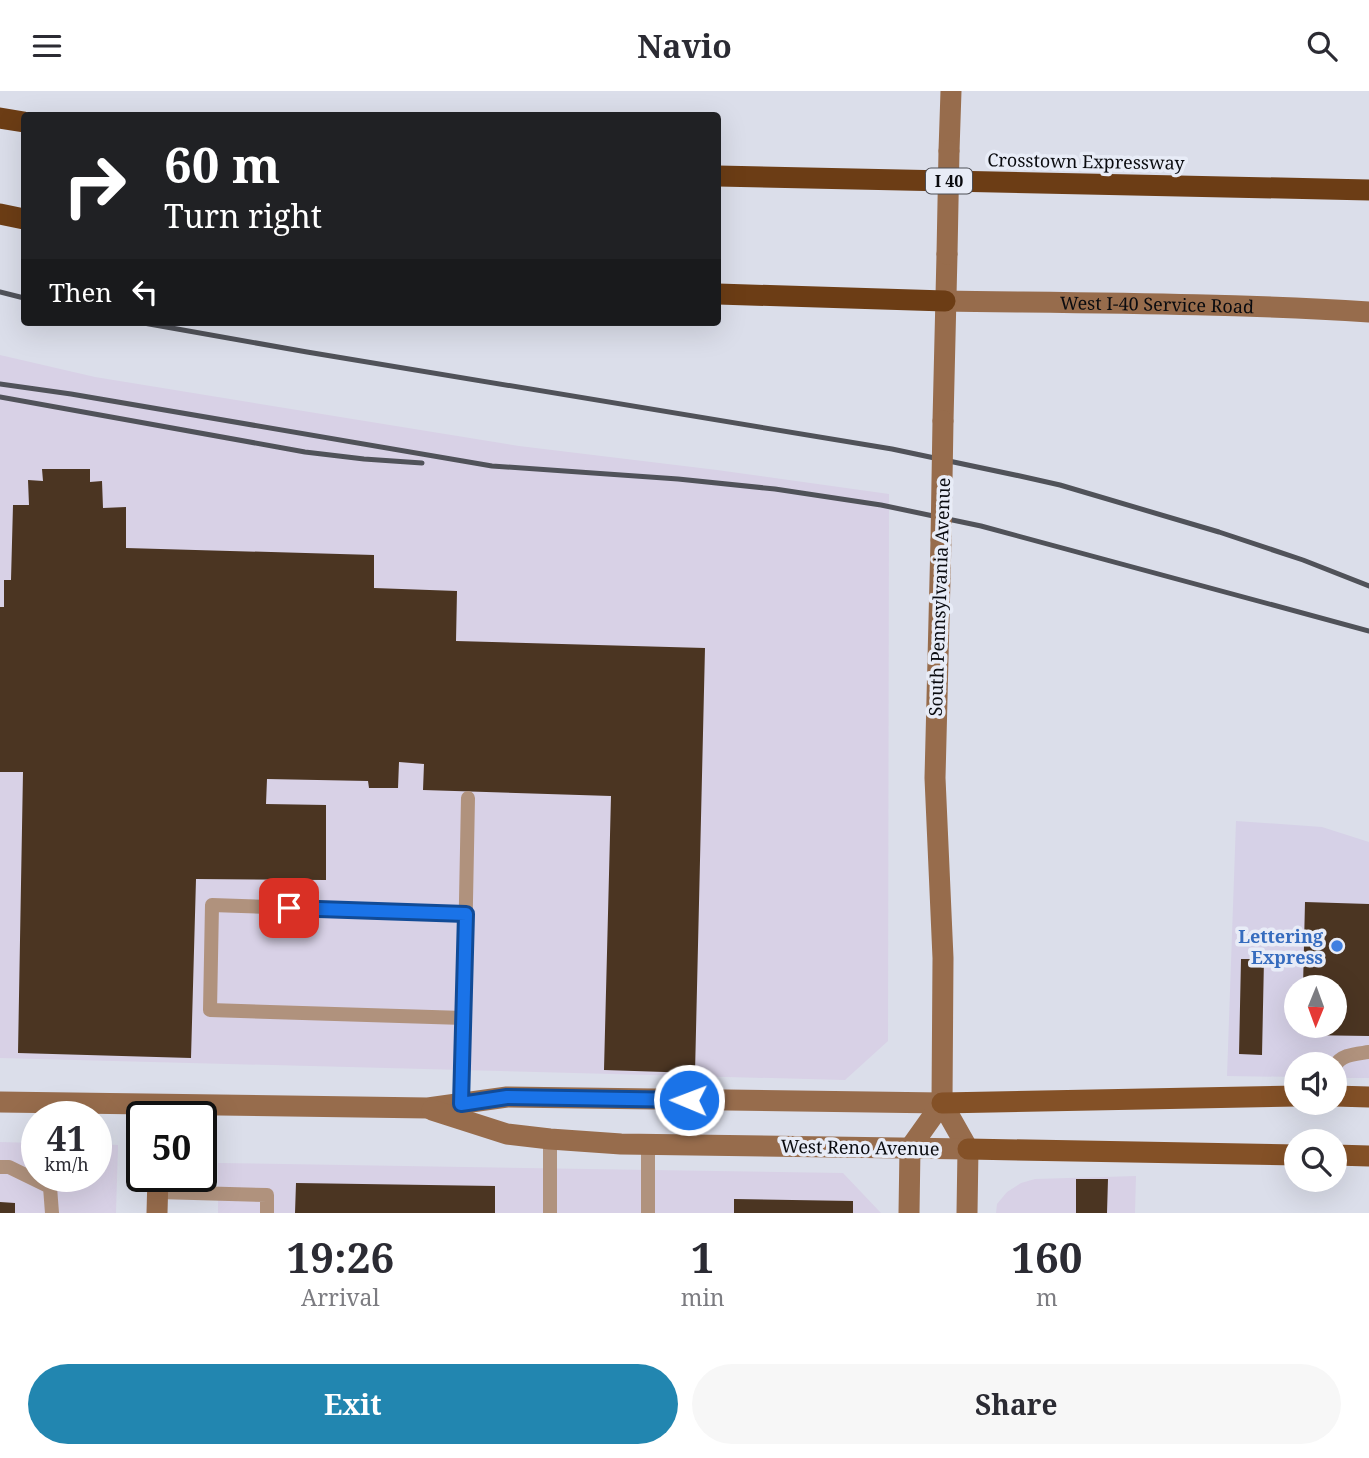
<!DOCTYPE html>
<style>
:root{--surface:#fff;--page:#f7f7f7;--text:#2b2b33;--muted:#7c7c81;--accent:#2286b0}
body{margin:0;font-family:"Noto Serif",serif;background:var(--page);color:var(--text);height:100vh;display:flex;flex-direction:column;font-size:26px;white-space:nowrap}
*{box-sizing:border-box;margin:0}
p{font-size:23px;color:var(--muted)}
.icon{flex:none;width:38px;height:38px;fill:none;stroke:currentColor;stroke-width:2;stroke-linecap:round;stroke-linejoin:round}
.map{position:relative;height:1122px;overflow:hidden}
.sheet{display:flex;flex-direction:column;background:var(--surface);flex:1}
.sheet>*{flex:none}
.banner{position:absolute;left:21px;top:21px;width:700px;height:214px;border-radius:7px;box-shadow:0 7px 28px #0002;background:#202124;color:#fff;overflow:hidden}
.needle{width:46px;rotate:181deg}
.controls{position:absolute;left:1284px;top:884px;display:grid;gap:14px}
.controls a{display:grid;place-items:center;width:63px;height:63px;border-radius:50%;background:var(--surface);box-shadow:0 7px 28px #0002;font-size:35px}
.speed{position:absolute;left:21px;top:1010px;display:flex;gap:14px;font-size:35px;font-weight:700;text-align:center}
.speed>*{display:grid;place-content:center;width:91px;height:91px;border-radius:50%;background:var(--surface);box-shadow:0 7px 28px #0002;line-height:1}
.speed small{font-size:18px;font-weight:400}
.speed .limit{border:4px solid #111;border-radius:10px;background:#fff;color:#111}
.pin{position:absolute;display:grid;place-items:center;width:60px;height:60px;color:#fff;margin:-30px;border-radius:14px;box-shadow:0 4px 10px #0006}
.me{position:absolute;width:77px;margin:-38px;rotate:271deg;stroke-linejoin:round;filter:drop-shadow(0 0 5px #0008)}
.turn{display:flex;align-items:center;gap:24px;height:147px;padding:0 28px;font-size:32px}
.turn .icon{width:91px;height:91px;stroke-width:2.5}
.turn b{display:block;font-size:49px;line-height:60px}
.then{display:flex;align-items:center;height:66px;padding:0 28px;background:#0003;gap:14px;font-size:26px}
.eta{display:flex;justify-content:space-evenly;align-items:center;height:119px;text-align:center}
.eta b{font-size:42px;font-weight:700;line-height:49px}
.primary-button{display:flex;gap:14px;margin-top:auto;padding:14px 28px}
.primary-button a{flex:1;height:80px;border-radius:42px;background:var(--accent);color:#fff;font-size:28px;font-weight:700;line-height:80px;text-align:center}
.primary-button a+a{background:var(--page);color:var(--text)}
header{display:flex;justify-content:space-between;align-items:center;height:91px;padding:0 28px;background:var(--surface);font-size:32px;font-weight:700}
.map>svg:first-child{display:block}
</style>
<header><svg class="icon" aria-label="menu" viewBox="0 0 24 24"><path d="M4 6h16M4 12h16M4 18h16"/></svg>Navio<svg class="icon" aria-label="search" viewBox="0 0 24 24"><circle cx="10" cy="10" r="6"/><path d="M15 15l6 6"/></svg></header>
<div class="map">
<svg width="1369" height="1122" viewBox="0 0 1369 1122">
<rect width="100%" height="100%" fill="#dbdeea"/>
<!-- commercial -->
<path fill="#d6d1e7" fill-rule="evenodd" d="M 1236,730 L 1322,736 L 1369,751 L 1369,987 L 1335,987 L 1335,973 L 1297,973 L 1297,986 L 1227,985 ZM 1297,896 L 1335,896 L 1335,934 L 1297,934 Z"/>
<!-- industrial -->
<path fill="#d8d1e6" d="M 0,264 L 95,286 L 519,355 L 717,379 L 889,403 L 888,950 L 845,989 L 0,967 Z
M 0,1051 L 37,1052 L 37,1085 L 96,1085 L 96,1053 L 118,1054 L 116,1122 L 0,1122 Z
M 218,1072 L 843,1082 L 881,1122 L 218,1122 Z
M 1136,1085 L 1135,1122 L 996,1122 L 997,1113 L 1007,1101 L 1021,1092 L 1035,1088 Z"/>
<!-- building -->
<path fill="#4b3522" d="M 42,378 L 90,378 L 90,391 L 102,390 L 103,417 L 126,416 L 126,457 L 374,464 L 374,497 L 457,500 L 456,550 L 705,557 L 695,982 L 604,979 L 611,705 L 423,699 L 424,673 L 399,671 L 398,697 L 369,697 L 368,690 L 267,688 L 266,713 L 326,714 L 326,789 L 196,788 L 191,967 L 18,962 L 23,681 L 0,681 L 0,516 L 4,516 L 4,489 L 11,489 L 13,414 L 29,414 L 28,389 L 43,390 Z
M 1305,811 L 1369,813 L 1369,945 L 1302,944 L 1302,934 L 1335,934 L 1335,896 L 1303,896 Z
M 1241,868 L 1264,868 L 1262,964 L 1239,963 Z
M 1076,1088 L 1108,1088 L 1107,1122 L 1076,1122 Z
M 296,1092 L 495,1095 L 495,1122 L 295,1122 Z
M 734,1108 L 853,1110 L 853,1122 L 734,1122 Z
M 0,1111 L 15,1112 L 15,1122 L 0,1122 Z"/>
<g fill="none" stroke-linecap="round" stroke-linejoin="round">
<!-- lane -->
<path stroke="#b0927d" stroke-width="14" d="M 464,927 L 210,919 L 212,814 L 466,823
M 1335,975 C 1341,963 1357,963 1369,961
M 462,1013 L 468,707
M 550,1048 L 550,1122
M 0,1076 L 9,1076 L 50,1096 L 52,1122
M 158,1101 L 267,1104 L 267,1122
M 648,1122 L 648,1054"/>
<!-- secondary -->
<g stroke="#976c4c" stroke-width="21">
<path d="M 949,60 L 951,0"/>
<path id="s1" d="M 945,210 C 1086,212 1228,212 1369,221"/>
<path d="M 943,330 L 947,163"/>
<path d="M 941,449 L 935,687 L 943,867 L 942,1012 L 968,1058 L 967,1122"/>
<path d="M 0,1011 L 428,1017 L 507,1006 L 942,1012"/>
<path d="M 432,1019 L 507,1043 L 550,1048 L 621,1053 L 968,1058"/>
<path d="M 157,1122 L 158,1085"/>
<path d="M 909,1122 L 910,1057 L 942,1012"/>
</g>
<!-- primary -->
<path stroke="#845127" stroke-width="21" d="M 1335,1005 L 1369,1006
M 942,1012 L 1297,1005
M 968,1058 L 1297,1064
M 1335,1064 L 1369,1065"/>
<!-- highway -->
<path stroke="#6c3d15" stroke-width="21" d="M 0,27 L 24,31
M 718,85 L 1369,99
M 0,123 L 24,128
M 718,203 L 945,210"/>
<!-- rail -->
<path stroke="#505259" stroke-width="5" d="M 0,201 L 24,207
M 138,231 L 307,261 L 892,358 L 1020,385 L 1060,394 L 1219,441 L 1303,469 L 1369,495
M 0,293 L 71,303 L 492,375 L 678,388 L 775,398 L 881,414 L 981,435 L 1369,540
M 0,306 L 305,361 L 364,368 L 422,372"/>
<!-- secondary-bridge -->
<path stroke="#976c4c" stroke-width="21" d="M 947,163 L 949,60
M 941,449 L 943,330"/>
</g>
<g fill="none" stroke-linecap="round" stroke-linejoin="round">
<defs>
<path id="route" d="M 289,817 L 466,823 L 461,1013 L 507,1006 L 689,1009"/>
</defs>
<!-- route casing -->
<use href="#route" stroke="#114b97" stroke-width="18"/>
<!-- route -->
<use href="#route" stroke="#1a73e8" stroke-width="12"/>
</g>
<!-- markers -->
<circle fill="#3f7fe0" stroke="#e8ecf7" stroke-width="2.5" cx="1337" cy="855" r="7"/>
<g text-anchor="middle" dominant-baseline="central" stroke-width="7" stroke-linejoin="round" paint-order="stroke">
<!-- shield labels -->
<rect fill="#e8ecf7" stroke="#4d4e55" stroke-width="2" x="926" y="77.5" width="46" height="25" rx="5"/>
<g font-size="16" font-weight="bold" fill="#0a0b0f">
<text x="949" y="90">I 40</text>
</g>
<!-- street labels -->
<g font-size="18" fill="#0a0b0f" stroke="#e8ecf7">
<text transform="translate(1086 70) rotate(1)">Crosstown Expressway</text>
<text stroke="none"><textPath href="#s1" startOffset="212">West I-40 Service Road</textPath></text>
<text transform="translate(939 506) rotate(-88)">South Pennsylvania Avenue</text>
<text transform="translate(860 1056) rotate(1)">West Reno Avenue</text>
</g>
<!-- shop labels -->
<g font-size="18" font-weight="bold" fill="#366cbe" stroke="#e8ecf7" text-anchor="end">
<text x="1323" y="845">Lettering<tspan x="1323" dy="21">Express</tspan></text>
</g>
</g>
</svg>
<div class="controls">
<a><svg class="needle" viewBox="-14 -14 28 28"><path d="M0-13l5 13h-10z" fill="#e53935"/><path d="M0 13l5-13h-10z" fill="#7c7c81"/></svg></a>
<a><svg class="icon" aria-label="sound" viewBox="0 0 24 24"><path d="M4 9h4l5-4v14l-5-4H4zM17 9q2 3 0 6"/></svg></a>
<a><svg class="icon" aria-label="search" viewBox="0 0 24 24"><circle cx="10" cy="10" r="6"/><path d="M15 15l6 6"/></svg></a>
</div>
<div class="speed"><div>41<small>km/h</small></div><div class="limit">50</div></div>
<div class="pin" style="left:289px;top:817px;background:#d93025"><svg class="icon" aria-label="arrive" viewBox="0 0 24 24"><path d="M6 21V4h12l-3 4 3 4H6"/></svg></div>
<svg class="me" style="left:689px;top:1009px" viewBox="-20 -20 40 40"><circle r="17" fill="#1a73e8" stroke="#fff" stroke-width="3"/><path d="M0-11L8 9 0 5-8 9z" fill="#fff"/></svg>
<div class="banner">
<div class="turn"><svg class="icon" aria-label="right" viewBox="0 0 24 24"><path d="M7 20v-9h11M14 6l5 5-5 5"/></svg><div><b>60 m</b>Turn right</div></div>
<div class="then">Then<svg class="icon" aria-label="left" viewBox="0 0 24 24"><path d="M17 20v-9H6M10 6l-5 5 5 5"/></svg></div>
</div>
</div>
<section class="sheet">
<div class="eta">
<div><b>19:26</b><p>Arrival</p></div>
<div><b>1</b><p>min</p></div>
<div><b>160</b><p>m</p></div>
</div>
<div class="primary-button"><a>Exit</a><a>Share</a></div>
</section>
